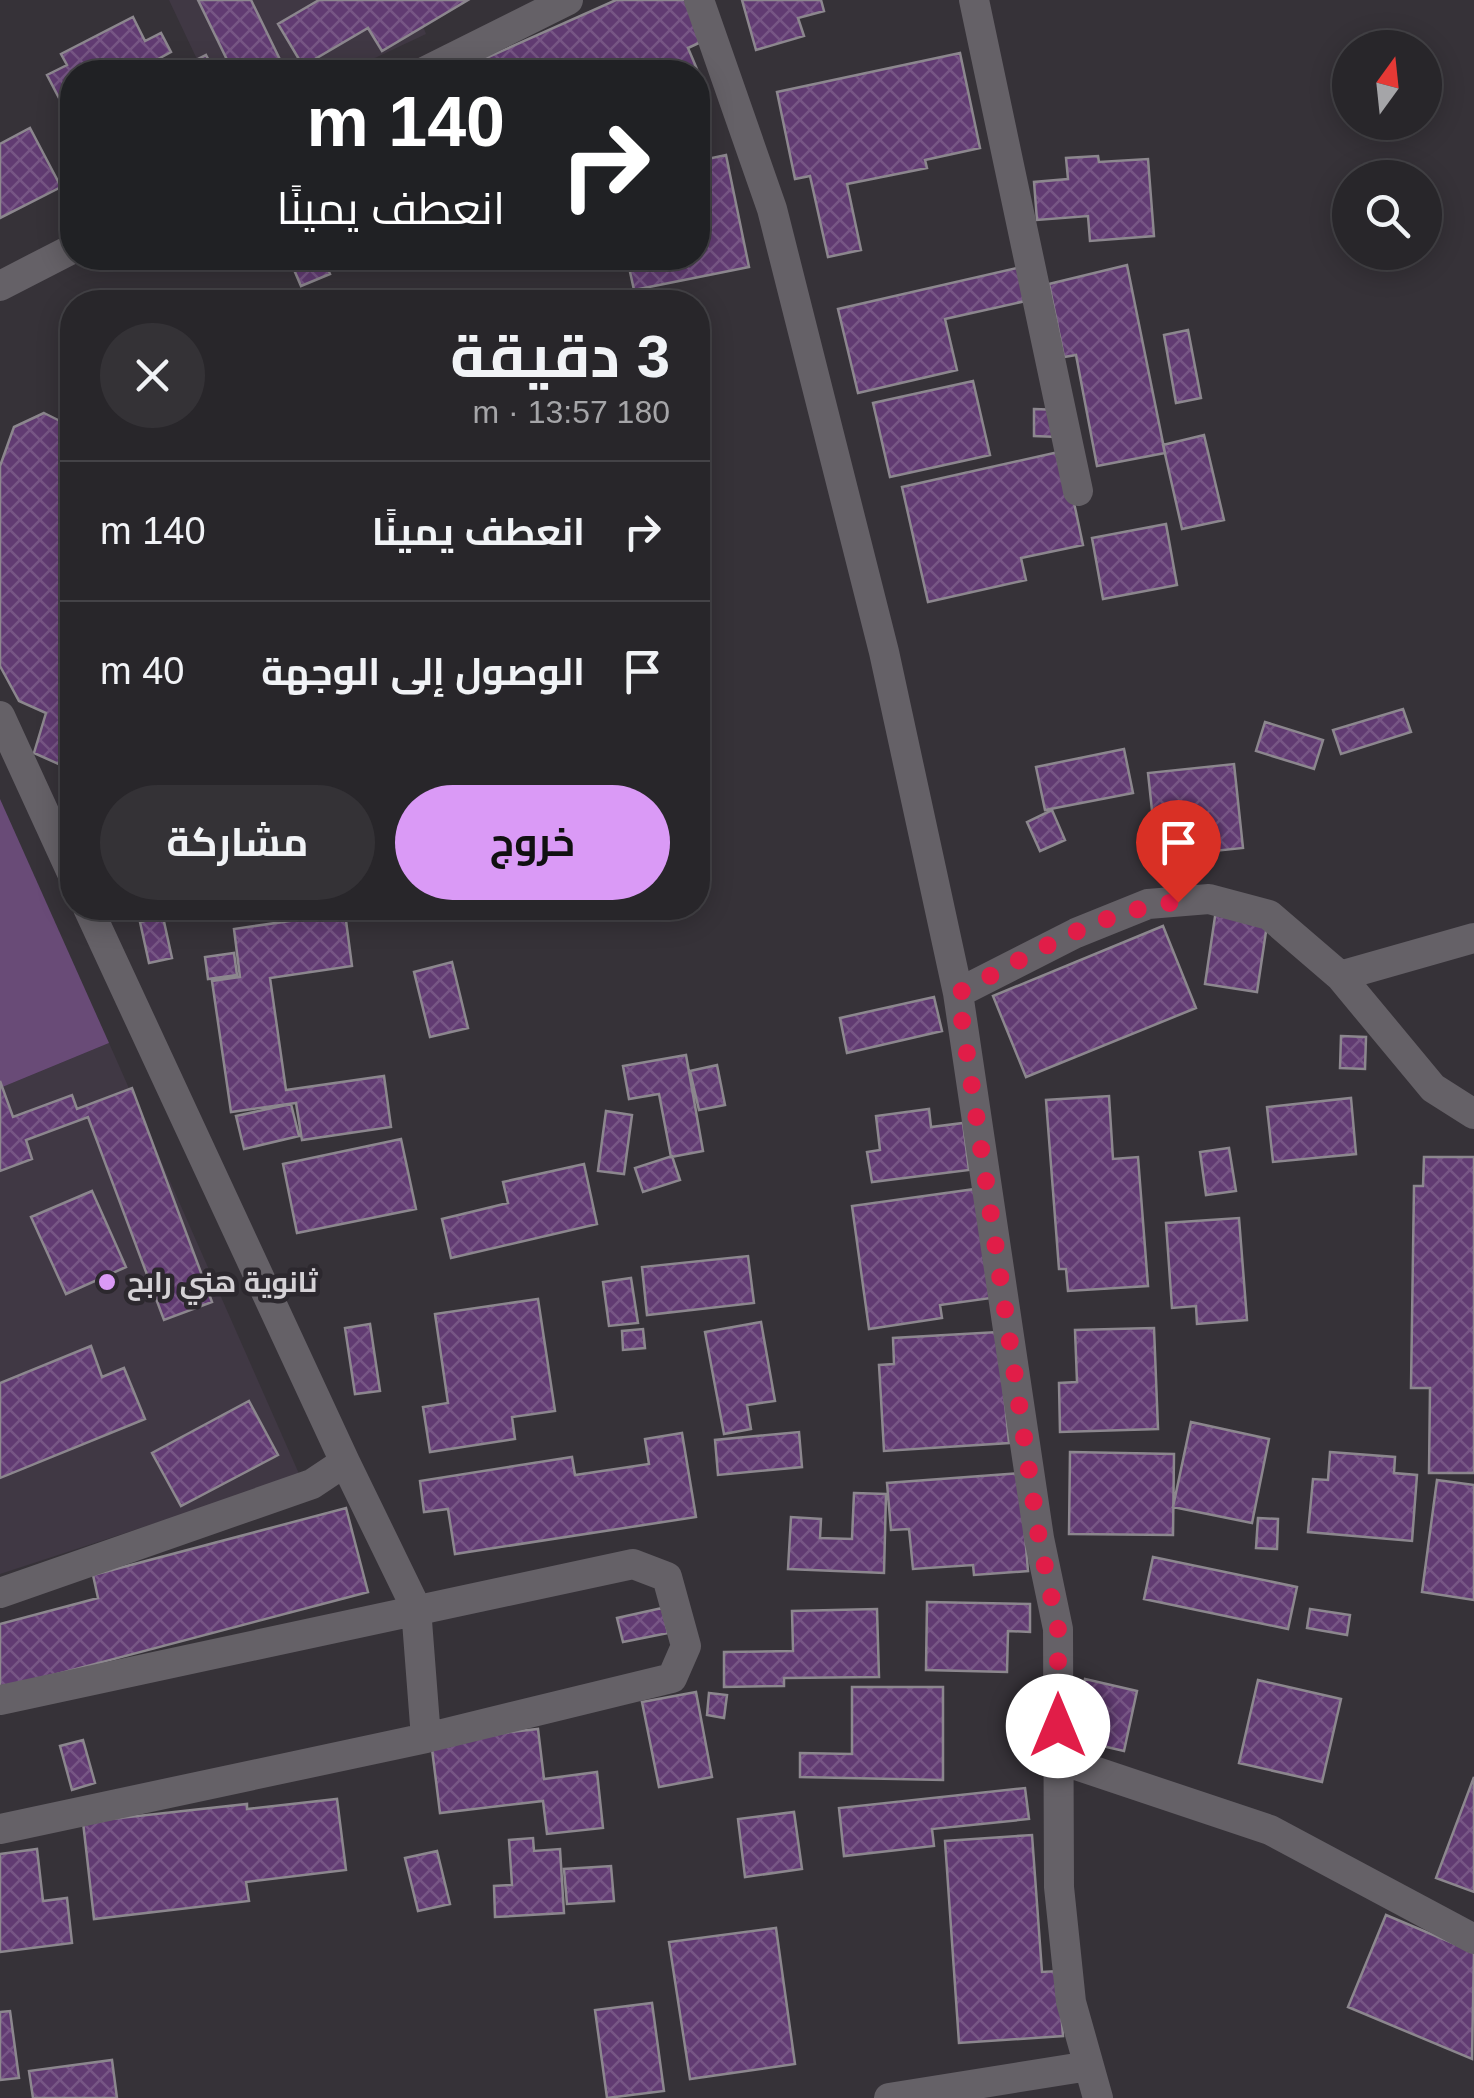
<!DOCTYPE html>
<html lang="ar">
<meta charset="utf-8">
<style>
:root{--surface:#28262a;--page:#343236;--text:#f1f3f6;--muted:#a5a5a8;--line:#444347;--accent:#da9af6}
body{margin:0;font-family:Helvetica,Cairo,sans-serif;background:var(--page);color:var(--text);direction:rtl;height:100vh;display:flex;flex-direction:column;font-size:38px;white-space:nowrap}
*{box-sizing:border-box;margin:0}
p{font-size:32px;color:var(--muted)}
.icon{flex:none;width:55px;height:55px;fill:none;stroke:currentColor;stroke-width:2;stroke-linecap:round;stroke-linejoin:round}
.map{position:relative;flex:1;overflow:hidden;direction:ltr}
.drawer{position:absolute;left:60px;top:290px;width:650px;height:630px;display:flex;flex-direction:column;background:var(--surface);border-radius:40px;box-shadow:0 5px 25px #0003,0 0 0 2px var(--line);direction:rtl}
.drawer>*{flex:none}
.banner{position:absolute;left:60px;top:60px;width:650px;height:210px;border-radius:40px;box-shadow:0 5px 25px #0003,0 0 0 2px var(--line);direction:rtl;background:#202124;color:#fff;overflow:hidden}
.needle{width:65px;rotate:15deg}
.controls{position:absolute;left:1332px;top:30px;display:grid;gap:20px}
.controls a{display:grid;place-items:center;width:110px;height:110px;border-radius:50%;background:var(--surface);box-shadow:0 5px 25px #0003,0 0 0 2px var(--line);font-size:50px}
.pin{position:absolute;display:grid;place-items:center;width:85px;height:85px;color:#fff;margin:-102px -42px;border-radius:50% 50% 50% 0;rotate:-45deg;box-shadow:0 0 10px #0007}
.pin .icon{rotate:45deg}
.me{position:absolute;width:110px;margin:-55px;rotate:0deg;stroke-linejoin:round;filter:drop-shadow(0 0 8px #0008)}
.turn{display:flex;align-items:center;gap:35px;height:210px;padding:0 40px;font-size:45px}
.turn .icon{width:130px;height:130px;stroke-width:2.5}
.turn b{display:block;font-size:70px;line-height:85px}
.round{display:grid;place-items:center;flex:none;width:105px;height:105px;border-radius:52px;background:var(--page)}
.summary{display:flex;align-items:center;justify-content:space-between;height:170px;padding:0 40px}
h1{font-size:60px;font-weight:700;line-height:75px}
.action{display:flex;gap:20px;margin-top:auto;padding:20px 40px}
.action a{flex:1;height:115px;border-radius:60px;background:var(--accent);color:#111;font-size:40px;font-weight:700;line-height:115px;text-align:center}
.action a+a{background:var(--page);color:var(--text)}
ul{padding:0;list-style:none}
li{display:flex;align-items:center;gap:30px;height:140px;padding:0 40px;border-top:2px solid var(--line)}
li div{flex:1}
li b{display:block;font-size:38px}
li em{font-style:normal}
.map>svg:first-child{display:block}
</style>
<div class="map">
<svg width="1474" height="2098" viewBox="0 0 1474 2098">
<defs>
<pattern id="building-cross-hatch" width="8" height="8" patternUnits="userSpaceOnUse" patternTransform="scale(2.5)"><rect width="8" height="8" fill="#613b72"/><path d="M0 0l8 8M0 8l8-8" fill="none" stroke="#775685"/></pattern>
</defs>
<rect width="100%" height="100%" fill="#363238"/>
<!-- built -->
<path fill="#403844" d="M 169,0 L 413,0 L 426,34 L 345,72 L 203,72 Z
M 109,1043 L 300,1476 L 166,1533 L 159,1522 L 0,1574 L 0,1088 Z"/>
<!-- park -->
<path fill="#694b77" d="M 0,799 L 109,1043 L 0,1088 Z"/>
<!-- building -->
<path fill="url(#building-cross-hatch)" stroke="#8c878e" stroke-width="2.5" d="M 198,0 L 251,0 L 286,72 L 233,72 Z
M 319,0 L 468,0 L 382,51 L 368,28 L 303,66 L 278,24 Z
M 616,0 L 693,0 L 710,38 L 688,48 L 702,81 L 698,83 L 698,72 L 470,72 L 468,66 Z
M 742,0 L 821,0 L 824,11 L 798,18 L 804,36 L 756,50 Z
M 133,17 L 145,41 L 161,33 L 171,52 L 149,64 L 154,72 L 72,72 L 72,123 L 47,75 L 67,65 L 61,54 Z
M 960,53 L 980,148 L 925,160 L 927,168 L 847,184 L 861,250 L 828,257 L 810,176 L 795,179 L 777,92 Z
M 206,55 L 215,72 L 172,72 Z
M 30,128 L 61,187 L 0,218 L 0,144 Z
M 726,155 L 749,267 L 634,290 L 627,258 L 698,258 L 698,161 Z
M 1098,156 L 1099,162 L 1148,159 L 1154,236 L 1090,241 L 1088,216 L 1037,220 L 1034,182 L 1068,179 L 1066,158 Z
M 289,258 L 323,258 L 330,274 L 301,286 Z
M 1127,265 L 1165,453 L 1097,466 L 1076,355 L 1064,357 L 1049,284 Z
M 1021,267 L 1030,300 L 945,319 L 957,370 L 858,393 L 838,309 Z
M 382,296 L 382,302 L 348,302 L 348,298 Z
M 1188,330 L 1201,398 L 1176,403 L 1164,335 Z
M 973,381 L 990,455 L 890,477 L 873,403 Z
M 1034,409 L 1059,410 L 1058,437 L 1034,436 Z
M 44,413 L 72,427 L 72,770 L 34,753 L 46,713 L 19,701 L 0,666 L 0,466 L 14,427 Z
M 1204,435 L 1224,520 L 1182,529 L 1163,445 Z
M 1063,451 L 1083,545 L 1021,558 L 1026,580 L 928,602 L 902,487 Z
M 1166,524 L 1177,585 L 1103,599 L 1092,538 Z
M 1403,709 L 1411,732 L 1341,754 L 1333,730 Z
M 1265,722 L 1323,740 L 1314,769 L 1256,751 Z
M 1124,749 L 1133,793 L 1045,810 L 1036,767 Z
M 1234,764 L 1243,848 L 1157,857 L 1148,773 Z
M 1052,810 L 1065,840 L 1040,851 L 1027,822 Z
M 1216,910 L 1268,918 L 1257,992 L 1205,984 Z
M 345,913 L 352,966 L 270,978 L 286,1090 L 384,1076 L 391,1127 L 302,1140 L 296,1103 L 231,1112 L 212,981 L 240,977 L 234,929 Z
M 163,917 L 172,958 L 149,963 L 140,922 Z
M 1163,926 L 1196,1008 L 1026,1077 L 993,996 Z
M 234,953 L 237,975 L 208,979 L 205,957 Z
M 452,962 L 468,1028 L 430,1037 L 414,972 Z
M 934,997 L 942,1031 L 847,1053 L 840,1018 Z
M 1341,1036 L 1366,1037 L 1365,1069 L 1340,1068 Z
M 686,1055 L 703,1151 L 671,1157 L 659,1094 L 629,1099 L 623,1066 Z
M 717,1065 L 725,1105 L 699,1110 L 690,1071 Z
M 0,1081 L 13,1117 L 72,1095 L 77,1109 L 132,1088 L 212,1302 L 164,1320 L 88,1117 L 26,1140 L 32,1159 L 0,1171 Z
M 1109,1096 L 1113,1159 L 1138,1157 L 1148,1286 L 1068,1291 L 1066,1269 L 1059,1269 L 1046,1100 Z
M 1351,1098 L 1356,1154 L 1273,1162 L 1267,1107 Z
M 291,1104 L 299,1136 L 244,1149 L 236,1116 Z
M 929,1109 L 931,1127 L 963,1123 L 969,1170 L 872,1182 L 867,1152 L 880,1150 L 876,1116 Z
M 606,1111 L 632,1115 L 624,1174 L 598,1171 Z
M 401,1139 L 416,1209 L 297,1233 L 283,1164 Z
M 1229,1148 L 1236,1191 L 1206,1195 L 1200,1152 Z
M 672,1156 L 680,1180 L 643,1192 L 635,1168 Z
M 1424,1157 L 1474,1157 L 1474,1473 L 1429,1473 L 1430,1388 L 1411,1388 L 1414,1186 L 1423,1186 Z
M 584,1164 L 597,1224 L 451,1258 L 442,1219 L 508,1203 L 503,1182 Z
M 975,1189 L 991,1298 L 940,1305 L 942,1318 L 869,1329 L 852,1206 Z
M 92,1191 L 126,1267 L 66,1294 L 31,1217 Z
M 1239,1218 L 1247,1320 L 1197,1324 L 1196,1306 L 1172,1308 L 1166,1223 Z
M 748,1256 L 754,1303 L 647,1315 L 642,1267 Z
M 631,1278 L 638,1323 L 609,1326 L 603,1282 Z
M 538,1299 L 555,1411 L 512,1417 L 515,1439 L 430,1452 L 423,1407 L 448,1403 L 435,1314 Z
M 761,1322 L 775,1401 L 747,1405 L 751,1429 L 724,1434 L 705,1332 Z
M 370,1324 L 380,1391 L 355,1394 L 345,1328 Z
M 1154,1328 L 1158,1429 L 1060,1432 L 1059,1383 L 1077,1382 L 1075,1330 Z
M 643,1329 L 645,1348 L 623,1350 L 622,1331 Z
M 998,1332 L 1009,1443 L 884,1451 L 879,1365 L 894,1364 L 893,1338 Z
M 91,1346 L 102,1377 L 124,1368 L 145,1419 L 0,1478 L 0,1383 Z
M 249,1401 L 278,1455 L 181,1506 L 152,1453 Z
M 1191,1422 L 1269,1439 L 1252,1523 L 1173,1507 Z
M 799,1432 L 802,1467 L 718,1475 L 715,1440 Z
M 682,1433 L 696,1517 L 455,1554 L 448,1509 L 424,1512 L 420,1481 L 572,1457 L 575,1475 L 649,1464 L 645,1439 Z
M 1070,1452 L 1174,1454 L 1173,1535 L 1069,1534 Z
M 1330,1452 L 1395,1457 L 1394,1473 L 1417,1475 L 1412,1541 L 1308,1532 L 1313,1479 L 1328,1480 Z
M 1020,1473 L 1028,1571 L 974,1575 L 973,1565 L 913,1569 L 909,1529 L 891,1530 L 887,1483 Z
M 1437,1480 L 1474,1485 L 1474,1600 L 1422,1592 Z
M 854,1493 L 886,1494 L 884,1573 L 788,1569 L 791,1517 L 821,1519 L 820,1538 L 852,1539 Z
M 346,1508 L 368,1592 L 0,1689 L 0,1624 L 98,1598 L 93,1575 Z
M 1258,1518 L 1278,1519 L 1277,1549 L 1256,1548 Z
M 1153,1557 L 1297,1587 L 1288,1629 L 1144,1599 Z
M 927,1602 L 1030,1604 L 1030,1632 L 1008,1631 L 1007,1672 L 926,1670 Z
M 662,1608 L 668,1633 L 623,1642 L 617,1618 Z
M 877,1609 L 879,1677 L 784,1678 L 784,1686 L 724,1687 L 724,1652 L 793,1651 L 792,1611 Z
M 1310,1609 L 1350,1615 L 1347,1635 L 1307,1628 Z
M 1085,1679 L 1137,1691 L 1124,1751 L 1072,1739 Z
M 1258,1680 L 1341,1699 L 1322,1782 L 1239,1763 Z
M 852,1687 L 943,1687 L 943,1780 L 800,1777 L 800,1753 L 852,1754 Z
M 696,1692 L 712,1777 L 659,1787 L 642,1702 Z
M 709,1693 L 727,1695 L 724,1718 L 707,1715 Z
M 538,1729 L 544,1779 L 597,1772 L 603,1828 L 547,1834 L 543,1801 L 440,1813 L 431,1741 Z
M 83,1740 L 95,1783 L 72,1790 L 60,1746 Z
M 1474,1777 L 1474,1892 L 1436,1878 Z
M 1025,1788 L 1029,1819 L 932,1829 L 934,1846 L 844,1856 L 839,1808 Z
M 337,1799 L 346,1870 L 246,1882 L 249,1901 L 94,1919 L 83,1822 L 247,1804 L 247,1809 Z
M 794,1812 L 802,1869 L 745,1877 L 738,1819 Z
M 1032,1835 L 1042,1972 L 1058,1971 L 1063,2036 L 959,2043 L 945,1841 Z
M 533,1838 L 534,1851 L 560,1849 L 564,1913 L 495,1917 L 494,1886 L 512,1885 L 509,1840 Z
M 37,1849 L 43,1901 L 67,1898 L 72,1943 L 0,1952 L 0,1854 Z
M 437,1851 L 450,1904 L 418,1911 L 405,1858 Z
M 611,1866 L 614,1901 L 567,1904 L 564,1869 Z
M 1386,1915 L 1474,1952 L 1472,2059 L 1348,2007 Z
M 776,1928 L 795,2064 L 690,2079 L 669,1942 Z
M 652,2003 L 664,2091 L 607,2098 L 595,2010 Z
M 10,2011 L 19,2078 L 0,2080 L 0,2012 Z
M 112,2060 L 117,2098 L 33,2098 L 29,2071 Z"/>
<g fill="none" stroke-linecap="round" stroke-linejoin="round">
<!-- minor -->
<path stroke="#656167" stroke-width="30" d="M 699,0 L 772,209 L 884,652 L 958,993 L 1039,1538 L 1058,1629 L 1059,1887 L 1071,2002 L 1098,2098
M 974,0 L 1078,491
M 424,72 L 568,0
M 0,286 L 72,249
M 0,716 L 72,873
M 1340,976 L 1474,938
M 958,993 L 1076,933 L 1148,904 L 1209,899 L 1269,915 L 1340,976 L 1433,1088 L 1474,1114
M 345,1462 L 416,1608 L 426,1738
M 0,1593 L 312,1484 L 345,1462 L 88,908
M 0,1700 L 633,1564 L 667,1577 L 686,1646 L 672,1678 L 426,1738 L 0,1829
M 1058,1759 L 1270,1830 L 1474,1939
M 889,2098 L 1089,2066"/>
</g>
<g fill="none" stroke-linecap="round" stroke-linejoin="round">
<!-- route -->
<path stroke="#e11d48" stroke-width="18" stroke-dasharray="0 32.4" d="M 1058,1726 L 1058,1629 L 1039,1538 L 958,993 C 1026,958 1101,909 1178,902"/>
</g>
<!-- markers -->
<circle fill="#da9af6" stroke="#2c282e" stroke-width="4" cx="107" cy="1282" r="10"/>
<g text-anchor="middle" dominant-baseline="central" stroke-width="9" stroke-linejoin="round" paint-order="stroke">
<!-- poi labels -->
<g font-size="28" font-weight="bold" fill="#d5d2d6" stroke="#2c282e" text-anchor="start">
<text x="127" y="1282">ثانوية هني رابح</text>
</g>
</g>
</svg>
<div class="controls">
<a><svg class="needle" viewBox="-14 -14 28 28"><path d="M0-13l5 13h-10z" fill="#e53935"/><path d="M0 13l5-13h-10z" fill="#a5a5a8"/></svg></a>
<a><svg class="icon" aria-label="search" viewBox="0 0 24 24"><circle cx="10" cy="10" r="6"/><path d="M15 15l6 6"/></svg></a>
</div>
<div class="pin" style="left:1178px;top:902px;background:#d93025"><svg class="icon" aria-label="arrive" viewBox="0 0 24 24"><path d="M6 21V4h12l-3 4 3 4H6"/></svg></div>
<svg class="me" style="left:1058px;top:1726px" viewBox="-20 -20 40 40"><circle r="19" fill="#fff"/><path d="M0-13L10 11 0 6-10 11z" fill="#e11d48"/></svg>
<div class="banner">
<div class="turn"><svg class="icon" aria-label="right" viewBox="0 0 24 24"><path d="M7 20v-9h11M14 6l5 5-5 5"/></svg><div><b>140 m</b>انعطف يمينًا</div></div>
</div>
<section class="drawer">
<div class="summary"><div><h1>3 دقيقة</h1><p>180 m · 13:57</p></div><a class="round"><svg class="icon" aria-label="close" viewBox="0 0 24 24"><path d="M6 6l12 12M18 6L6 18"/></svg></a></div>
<ul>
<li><svg class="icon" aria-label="right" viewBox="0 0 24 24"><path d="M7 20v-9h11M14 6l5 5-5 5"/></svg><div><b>انعطف يمينًا</b></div><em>140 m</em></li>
<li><svg class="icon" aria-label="arrive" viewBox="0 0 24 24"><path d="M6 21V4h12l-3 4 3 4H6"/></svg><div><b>الوصول إلى الوجهة</b></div><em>40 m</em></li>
</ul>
<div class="action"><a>خروج</a><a>مشاركة</a></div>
</section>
</div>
